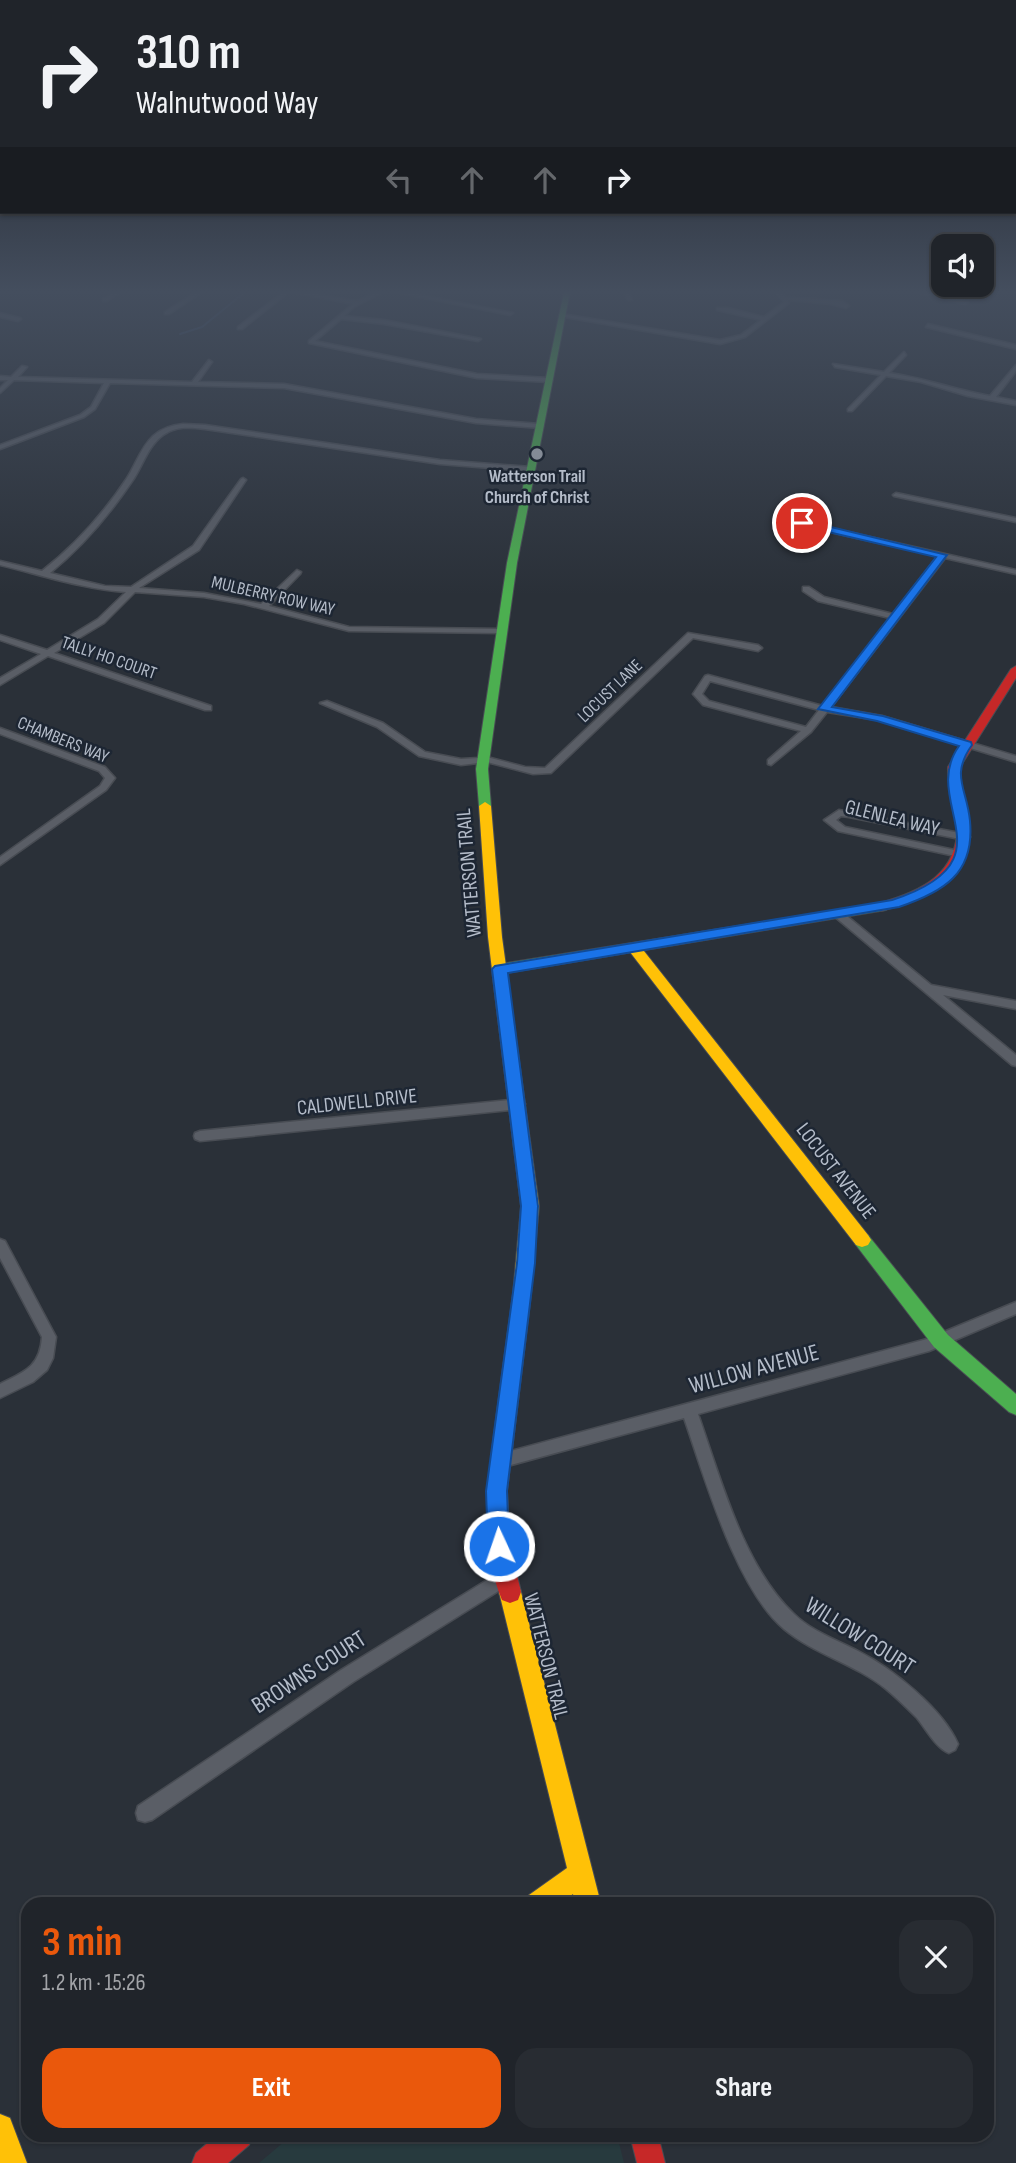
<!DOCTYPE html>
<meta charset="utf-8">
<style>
:root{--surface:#20242a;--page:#282c32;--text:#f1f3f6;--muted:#a2a4a8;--line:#3d4147;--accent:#ea580c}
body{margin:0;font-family:"Sofia Sans Condensed",sans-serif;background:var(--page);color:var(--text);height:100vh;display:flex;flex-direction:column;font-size:26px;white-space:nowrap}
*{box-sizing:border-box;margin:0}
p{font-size:23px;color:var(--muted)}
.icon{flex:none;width:38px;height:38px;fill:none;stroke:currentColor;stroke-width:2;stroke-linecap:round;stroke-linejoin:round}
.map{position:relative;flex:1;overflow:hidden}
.panel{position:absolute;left:21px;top:1897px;width:973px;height:245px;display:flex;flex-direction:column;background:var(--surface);border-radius:21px;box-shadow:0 2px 5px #0004,0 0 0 2px var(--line)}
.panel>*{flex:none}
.banner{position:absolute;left:0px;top:0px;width:1017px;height:214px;box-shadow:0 2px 5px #0004,0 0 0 2px var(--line);background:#20242a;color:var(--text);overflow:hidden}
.fabs{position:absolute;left:931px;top:234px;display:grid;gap:14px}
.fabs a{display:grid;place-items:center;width:63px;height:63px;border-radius:14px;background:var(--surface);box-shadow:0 2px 5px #0004,0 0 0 2px var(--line);font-size:35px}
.pin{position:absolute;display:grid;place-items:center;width:60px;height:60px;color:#fff;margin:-30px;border:4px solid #fff;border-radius:50%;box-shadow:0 2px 7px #0007}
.me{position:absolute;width:77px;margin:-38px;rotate:357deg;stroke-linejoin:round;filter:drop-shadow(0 0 5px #0008)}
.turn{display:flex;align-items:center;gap:24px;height:147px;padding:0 21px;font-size:32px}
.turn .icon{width:91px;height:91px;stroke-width:2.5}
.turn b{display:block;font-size:49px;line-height:60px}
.lanes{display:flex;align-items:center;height:66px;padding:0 21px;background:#0003;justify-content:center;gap:35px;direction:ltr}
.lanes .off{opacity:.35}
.round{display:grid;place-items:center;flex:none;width:74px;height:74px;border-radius:21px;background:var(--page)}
.head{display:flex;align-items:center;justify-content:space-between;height:119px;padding:0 21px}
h1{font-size:42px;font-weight:700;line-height:52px;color:var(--accent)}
.primary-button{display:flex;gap:14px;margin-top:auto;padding:14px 21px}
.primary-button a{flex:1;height:80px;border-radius:21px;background:var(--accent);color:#fff;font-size:28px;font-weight:700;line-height:80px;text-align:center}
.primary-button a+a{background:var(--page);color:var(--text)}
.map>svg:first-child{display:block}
</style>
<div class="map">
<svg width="1016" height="2163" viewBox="0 0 1016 2163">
<rect width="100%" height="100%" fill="#2a3038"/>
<!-- green -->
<path fill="#273a3e" d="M 292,2135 L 617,2135 L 624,2163 L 259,2163 Z"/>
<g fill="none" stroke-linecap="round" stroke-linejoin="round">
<!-- stream -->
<path stroke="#384963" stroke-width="2" d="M 180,334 L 202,327 L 245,292"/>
<defs>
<path id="street" d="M 114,292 L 120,292 L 107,301 L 103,301 L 103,299 Z
M 196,292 L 202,292 L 169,314 L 165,314 L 165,312 Z
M 283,292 L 289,292 L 242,329 L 238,329 L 238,327 Z
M 292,292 L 304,292 L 357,301 L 376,292 L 383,292 L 354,307 L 344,316 L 384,320 L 481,339 L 478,341 L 384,324 L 341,319 L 315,341 L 477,374 L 549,378 L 552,380 L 549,382 L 477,378 L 309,343 L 309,341 L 353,304 Z
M 395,292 L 406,292 L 513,313 L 510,315 Z
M 624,292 L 630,292 L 632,300 L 628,300 Z
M 775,292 L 781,292 L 785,297 L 843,301 L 849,306 L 846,308 L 831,304 L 788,300 L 789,303 L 745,337 L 720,344 L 559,316 L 562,314 L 720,340 L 741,335 L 761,320 L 717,310 L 717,308 L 728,308 L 764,317 L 784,302 Z
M 916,292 L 926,292 L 968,302 L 965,304 Z
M 0,313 L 20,318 L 21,319 L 18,321 L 0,317 Z
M 928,324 L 1016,345 L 1016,349 L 926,327 Z
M 904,352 L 906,355 L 889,373 C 924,378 956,390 990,396 L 1016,365 L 1016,371 L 996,397 L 1016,401 L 1016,405 L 968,396 L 921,382 L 886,376 L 852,411 L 848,411 L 848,409 L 881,375 L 835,367 L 833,364 L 884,372 Z
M 209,360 L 212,362 L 198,382 L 284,384 L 476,419 L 540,424 L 543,426 L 540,428 L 476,423 L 284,388 L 110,383 L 95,409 L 84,417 L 0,449 L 0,445 L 80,415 L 91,407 L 104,383 L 14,380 L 0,393 L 0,388 L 8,380 L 0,380 L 0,376 L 11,377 L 22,366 L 27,367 L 18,377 L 192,382 Z
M 183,424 L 205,425 L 440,460 L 531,467 L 534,469 L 531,471 L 440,464 L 205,429 C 190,427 176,426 163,435 C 148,446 143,465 133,480 C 110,514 82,547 50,573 L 105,586 L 131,587 L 193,546 L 241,479 L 243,478 L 246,480 L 199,550 L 139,588 L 204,593 L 261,604 L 297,570 L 301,572 L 300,574 L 269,606 L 349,627 L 500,629 L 504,631 L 500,633 L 349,631 L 244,604 L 204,597 L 135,592 L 104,623 L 54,653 L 211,706 L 211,710 L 205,710 L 48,656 L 0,685 L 0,678 L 41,654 L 0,640 L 0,635 L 47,650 L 98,619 L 126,592 C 83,589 42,575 0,565 L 0,561 L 42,571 C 75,545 104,513 127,478 C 136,464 141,447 153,436 C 162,428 172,425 183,424 Z
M 896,493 L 1016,518 L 1016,522 L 894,496 L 893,495 Z
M 799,521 L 1016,570 L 1016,574 L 945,558 L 831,707 L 882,716 L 1016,756 L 1016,762 L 878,720 L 827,712 L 811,732 L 771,765 L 768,764 L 768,760 L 801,731 L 703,705 L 693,694 L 705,676 L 708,675 L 823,706 L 890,618 L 818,601 L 803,591 L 803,587 L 809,587 L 824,597 L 893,614 L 938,556 L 799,525 ZM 710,681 L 819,710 L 806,727 L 709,701 L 702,694 Z
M 688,633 L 758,645 L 762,648 L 758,651 L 693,638 L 551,773 L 533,774 L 487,762 L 461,765 L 419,756 L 377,727 L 320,703 L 327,701 L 383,723 L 425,752 L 461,759 L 479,758 L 483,756 L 525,767 L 545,768 Z
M 0,728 L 105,767 L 115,778 L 106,790 L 0,865 L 0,857 L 100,786 L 105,778 L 99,771 L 0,734 Z
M 839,810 L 965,834 L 970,837 L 965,840 L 849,817 L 841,816 L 836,820 L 845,827 L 964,852 L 964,856 L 960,857 L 838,831 L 824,820 Z
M 838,911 L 842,912 L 931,985 L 1016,1001 L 1016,1009 L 943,995 L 1016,1055 L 1016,1066 L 1012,1065 L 834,916 L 833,914 Z
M 519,1099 L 525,1104 L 519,1109 L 200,1141 L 195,1139 L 194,1136 L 195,1133 L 200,1131 Z
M 0,1239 L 5,1241 L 56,1337 L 53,1358 L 47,1370 L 33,1382 L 0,1398 L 0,1384 C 24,1372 40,1367 42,1337 L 0,1258 Z
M 1016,1302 L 1016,1314 L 929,1351 L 698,1414 C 721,1479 743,1566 794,1614 C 811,1631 837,1640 858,1651 C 892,1668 943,1709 958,1744 L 955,1750 L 949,1753 C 936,1748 926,1729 917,1718 C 907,1708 897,1698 886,1689 C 855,1664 814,1654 784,1629 C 736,1589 705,1478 684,1418 L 500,1468 L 494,1466 L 492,1461 L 494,1456 L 500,1454 L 927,1339 Z
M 505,1569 L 511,1571 L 513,1577 L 511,1583 L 353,1682 L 152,1820 L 145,1822 L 138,1820 L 136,1813 L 138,1806 L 341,1670 Z"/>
<path id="fast" d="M 564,292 L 570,292 L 517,563 L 488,769 L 491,806 L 485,810 L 479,806 L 476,769 L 507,563 Z
M 881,903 L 888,907 L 886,910 L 500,974 L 493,969 L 500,964 Z
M 862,1233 L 868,1235 L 948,1335 L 1016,1394 L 1016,1415 L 1009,1412 L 934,1347 L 856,1245 L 853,1240 L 856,1235 Z"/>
<path id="slow" d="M 485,802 L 491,806 L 502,937 L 539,1206 L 531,1294 L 528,1299 L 522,1302 L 516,1299 L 513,1294 L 521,1206 L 488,937 L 479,806 Z
M 635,944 L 640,946 L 868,1235 L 871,1240 L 868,1245 L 862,1247 L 856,1245 L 630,952 L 628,949 Z
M 510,1581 L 518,1584 L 521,1592 L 601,1904 L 575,1904 L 573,1894 L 559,1904 L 525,1904 L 529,1895 L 567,1868 L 499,1592 L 502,1584 Z
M 0,2114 L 10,2118 L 27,2163 L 0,2163 Z"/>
<path id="jam" d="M 1016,666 L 1016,678 L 960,767 C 959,786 967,802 969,820 C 975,878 928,899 881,911 L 876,910 L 874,907 L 876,904 C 921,892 961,874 957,820 C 955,802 947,786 948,767 L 1011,669 Z
M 522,1286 L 528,1289 L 531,1294 L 507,1491 L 510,1546 L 521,1592 L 518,1600 L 510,1603 L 502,1600 C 477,1540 489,1474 497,1412 C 502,1373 508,1333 513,1294 L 516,1289 Z
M 217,2135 L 253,2135 L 249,2145 L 228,2163 L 192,2163 L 196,2153 Z
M 630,2135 L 658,2135 L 665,2163 L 637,2163 Z"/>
</defs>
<!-- street casing -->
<use href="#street" stroke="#484c53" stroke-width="3"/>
<!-- fast casing -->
<use href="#fast" stroke="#484c53" stroke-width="2"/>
<!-- slow casing -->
<use href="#slow" stroke="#484c53" stroke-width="2"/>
<!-- jam casing -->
<use href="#jam" stroke="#484c53" stroke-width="2"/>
<!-- street -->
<use href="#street" fill="#5a5e66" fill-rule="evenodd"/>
<!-- fast -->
<use href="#fast" fill="#4caf50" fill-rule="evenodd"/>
<!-- slow -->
<use href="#slow" fill="#ffc107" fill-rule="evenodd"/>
<!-- jam -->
<use href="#jam" fill="#c62828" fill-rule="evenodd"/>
</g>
<!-- sky -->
<linearGradient id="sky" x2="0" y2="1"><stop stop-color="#171a1f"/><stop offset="0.49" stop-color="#444e5e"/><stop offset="1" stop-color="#444e5e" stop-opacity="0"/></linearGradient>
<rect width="1016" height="595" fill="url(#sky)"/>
<!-- route -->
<path fill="#1a73e8" stroke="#114b97" stroke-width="2" d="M 802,520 L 947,555 L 832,707 L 883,716 L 971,742 L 972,745 C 950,776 967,788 970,821 C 975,874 943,892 899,907 L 508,973 L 538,1206 L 535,1263 L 507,1491 L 509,1546 L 506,1553 L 499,1556 L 491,1553 L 488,1546 L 486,1491 L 517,1263 L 521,1206 L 492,969 L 495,966 L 892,900 C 1015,860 918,803 959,746 L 877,721 L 818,709 L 936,557 L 798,525 Z"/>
<!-- markers -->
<circle fill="#848b96" stroke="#1d2633" stroke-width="2.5" cx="537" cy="454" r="7"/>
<g text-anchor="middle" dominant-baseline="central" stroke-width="5" stroke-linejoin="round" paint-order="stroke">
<!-- far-poi labels -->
<g font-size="18" font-weight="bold" fill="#b4bcc9" stroke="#1d2633">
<text x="537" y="476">Watterson Trail<tspan x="537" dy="21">Church of Christ</tspan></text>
</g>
<!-- far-street labels -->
<g font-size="18" fill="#b4bcc9" stroke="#1d2633">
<text transform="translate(273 596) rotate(13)">MULBERRY ROW WAY</text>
<text transform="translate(109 658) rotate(19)">TALLY HO COURT</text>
<text transform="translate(610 691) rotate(-44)">LOCUST LANE</text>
<text transform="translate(63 740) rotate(22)">CHAMBERS WAY</text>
</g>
<!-- street labels -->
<g font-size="21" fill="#b4bcc9" stroke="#1d2633">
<text transform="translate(892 818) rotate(14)">GLENLEA WAY</text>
<text transform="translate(469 873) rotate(-95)">WATTERSON TRAIL</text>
<text transform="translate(357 1102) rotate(-6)">CALDWELL DRIVE</text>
<text transform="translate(836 1171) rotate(52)">LOCUST AVENUE</text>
<text transform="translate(546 1656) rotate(76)">WATTERSON TRAIL</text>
</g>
<!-- near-street labels -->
<g font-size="24" fill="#b4bcc9" stroke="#1d2633">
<text transform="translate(754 1369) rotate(-15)">WILLOW AVENUE</text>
<text transform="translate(860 1636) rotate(32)">WILLOW COURT</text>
<text transform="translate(309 1672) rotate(-33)">BROWNS COURT</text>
</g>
</g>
</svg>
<div class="fabs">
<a><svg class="icon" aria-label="sound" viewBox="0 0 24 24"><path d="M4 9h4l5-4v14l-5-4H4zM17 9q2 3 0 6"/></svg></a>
</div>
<div class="pin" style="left:802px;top:523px;background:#d93025"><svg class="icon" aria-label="arrive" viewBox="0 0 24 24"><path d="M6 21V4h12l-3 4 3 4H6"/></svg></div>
<svg class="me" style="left:499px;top:1546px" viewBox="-20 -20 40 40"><circle r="17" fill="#1a73e8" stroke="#fff" stroke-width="3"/><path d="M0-11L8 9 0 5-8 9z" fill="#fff"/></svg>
<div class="banner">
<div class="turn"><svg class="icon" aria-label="right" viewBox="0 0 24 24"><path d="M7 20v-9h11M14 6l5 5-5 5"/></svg><div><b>310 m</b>Walnutwood Way</div></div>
<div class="lanes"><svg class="icon off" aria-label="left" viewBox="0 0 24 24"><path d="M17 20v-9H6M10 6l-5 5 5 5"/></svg><svg class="icon off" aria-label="ahead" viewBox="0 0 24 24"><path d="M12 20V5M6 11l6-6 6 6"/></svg><svg class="icon off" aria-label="ahead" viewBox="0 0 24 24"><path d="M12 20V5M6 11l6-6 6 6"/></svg><svg class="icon" aria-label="right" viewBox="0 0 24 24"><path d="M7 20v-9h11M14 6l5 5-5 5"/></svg></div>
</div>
<section class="panel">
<div class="head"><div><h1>3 min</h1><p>1.2 km · 15:26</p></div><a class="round"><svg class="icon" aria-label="close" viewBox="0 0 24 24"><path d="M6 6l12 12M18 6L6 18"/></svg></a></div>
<div class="primary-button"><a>Exit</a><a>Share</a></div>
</section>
</div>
